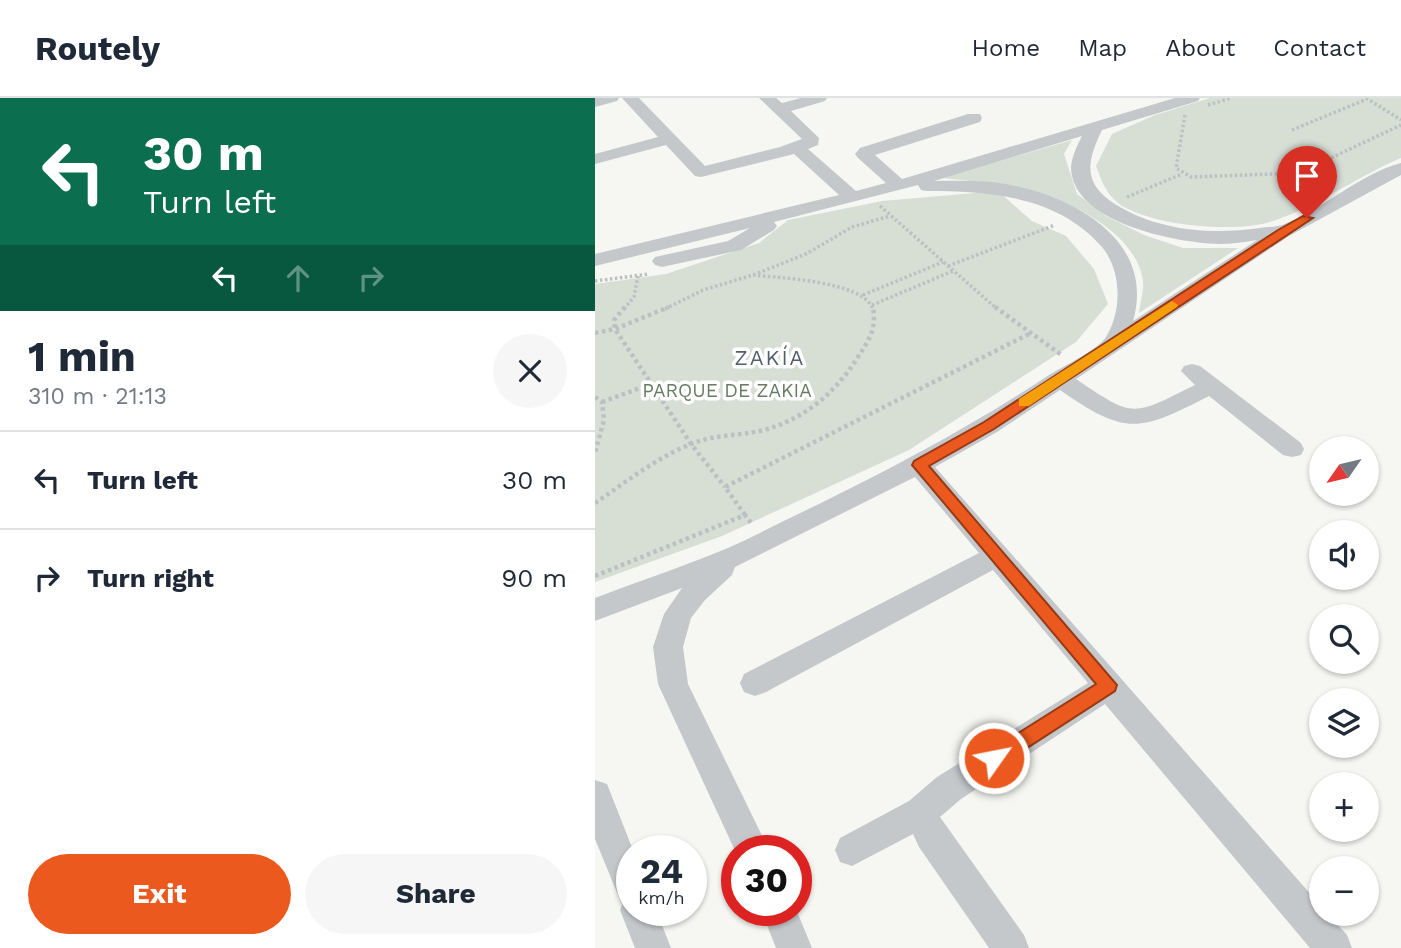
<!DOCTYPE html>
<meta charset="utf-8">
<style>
:root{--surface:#fff;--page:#f6f6f7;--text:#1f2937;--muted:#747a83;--line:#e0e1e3;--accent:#eb591e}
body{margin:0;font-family:"Work Sans",sans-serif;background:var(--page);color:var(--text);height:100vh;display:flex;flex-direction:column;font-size:26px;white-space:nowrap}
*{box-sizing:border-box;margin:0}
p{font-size:23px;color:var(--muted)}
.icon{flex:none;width:38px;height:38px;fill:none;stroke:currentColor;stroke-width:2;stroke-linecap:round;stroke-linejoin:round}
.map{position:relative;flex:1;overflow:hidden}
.details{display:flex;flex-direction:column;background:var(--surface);width:595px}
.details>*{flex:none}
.guide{background:#0b6e4f;color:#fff;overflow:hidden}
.needle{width:46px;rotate:236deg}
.buttons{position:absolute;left:714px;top:338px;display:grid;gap:14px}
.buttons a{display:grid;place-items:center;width:70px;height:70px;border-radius:50%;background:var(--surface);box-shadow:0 2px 5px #0004;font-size:35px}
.speed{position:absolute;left:21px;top:737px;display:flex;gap:14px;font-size:35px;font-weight:700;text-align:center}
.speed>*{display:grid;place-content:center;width:91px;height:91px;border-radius:50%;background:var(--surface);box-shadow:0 2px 5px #0004;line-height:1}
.speed small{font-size:18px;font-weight:400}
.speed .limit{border:10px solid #d22;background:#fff;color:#111}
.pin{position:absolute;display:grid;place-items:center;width:60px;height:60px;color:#fff;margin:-72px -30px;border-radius:50% 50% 50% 0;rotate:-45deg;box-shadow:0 0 7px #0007}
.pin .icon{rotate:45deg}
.me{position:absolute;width:77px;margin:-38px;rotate:57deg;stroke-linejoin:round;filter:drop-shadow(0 0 5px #0008)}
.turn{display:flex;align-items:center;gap:24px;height:147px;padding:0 28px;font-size:32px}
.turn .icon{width:91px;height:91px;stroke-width:2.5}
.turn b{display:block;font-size:49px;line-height:60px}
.lanes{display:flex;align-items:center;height:66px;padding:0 28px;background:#0003;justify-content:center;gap:35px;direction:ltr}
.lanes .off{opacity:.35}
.round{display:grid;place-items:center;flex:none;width:74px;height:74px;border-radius:37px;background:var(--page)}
.overview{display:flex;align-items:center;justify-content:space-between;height:119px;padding:0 28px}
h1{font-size:42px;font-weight:700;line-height:52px}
.action{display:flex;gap:14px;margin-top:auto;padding:14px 28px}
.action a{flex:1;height:80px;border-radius:42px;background:var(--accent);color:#fff;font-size:28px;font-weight:700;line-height:80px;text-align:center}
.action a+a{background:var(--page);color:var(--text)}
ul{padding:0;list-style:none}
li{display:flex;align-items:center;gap:21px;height:98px;padding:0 28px;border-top:2px solid var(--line)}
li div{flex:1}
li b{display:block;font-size:26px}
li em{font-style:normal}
header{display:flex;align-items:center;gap:42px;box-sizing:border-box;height:98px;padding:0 35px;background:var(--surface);border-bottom:2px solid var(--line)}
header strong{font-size:33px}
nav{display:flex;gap:38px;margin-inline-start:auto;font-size:24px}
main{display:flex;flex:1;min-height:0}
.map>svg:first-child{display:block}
</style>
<header>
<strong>Routely</strong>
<nav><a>Home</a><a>Map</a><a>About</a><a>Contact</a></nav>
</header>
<main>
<section class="details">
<div class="guide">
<div class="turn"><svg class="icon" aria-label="left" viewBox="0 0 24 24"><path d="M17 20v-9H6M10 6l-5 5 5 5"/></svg><div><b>30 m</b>Turn left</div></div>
<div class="lanes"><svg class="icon" aria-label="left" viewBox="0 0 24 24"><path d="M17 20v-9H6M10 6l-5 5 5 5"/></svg><svg class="icon off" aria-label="ahead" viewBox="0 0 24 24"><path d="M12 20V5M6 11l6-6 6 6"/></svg><svg class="icon off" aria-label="right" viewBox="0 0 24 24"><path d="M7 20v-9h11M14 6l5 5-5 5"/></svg></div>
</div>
<div class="overview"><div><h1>1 min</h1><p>310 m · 21:13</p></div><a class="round"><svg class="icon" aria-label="close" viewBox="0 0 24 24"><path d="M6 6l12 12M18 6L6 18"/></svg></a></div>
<ul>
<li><svg class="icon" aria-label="left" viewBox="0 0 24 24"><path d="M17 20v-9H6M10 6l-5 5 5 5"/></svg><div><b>Turn left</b></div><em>30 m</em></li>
<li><svg class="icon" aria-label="right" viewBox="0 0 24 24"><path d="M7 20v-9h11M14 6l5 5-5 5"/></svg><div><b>Turn right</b></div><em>90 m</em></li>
</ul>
<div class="action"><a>Exit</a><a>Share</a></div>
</section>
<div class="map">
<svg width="806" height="850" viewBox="0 0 806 850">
<rect width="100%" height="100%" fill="#f6f7f3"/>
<!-- green -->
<path fill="#d7ded4" d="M 615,0 L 806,0 L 806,60 C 761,79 722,109 675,124 C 639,135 554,128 523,105 C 511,96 506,81 501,68 L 517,36 L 560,17 Z
M 477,42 L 469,56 L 482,96 L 511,118 L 549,137 L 588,150 L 643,150 L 544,215 C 545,205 549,193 548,183 C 542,134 469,99 426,90 C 400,84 373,83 347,80 Z
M 403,93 L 437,123 L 471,138 L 499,171 L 513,206 L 481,244 L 314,352 L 127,438 L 0,484 L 0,186 L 71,176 L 164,145 L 193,122 L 287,103 Z"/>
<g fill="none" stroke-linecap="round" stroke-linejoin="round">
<!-- path-far1 -->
<path stroke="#bdc0c2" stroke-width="3.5" stroke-dasharray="2.5 2.5" stroke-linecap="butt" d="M 771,0 L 806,22
M 613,7 L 636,0
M 590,17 L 581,70 L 596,79 L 704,75 L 806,27
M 697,32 L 772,1
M 532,99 L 587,76
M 285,108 L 402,211
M 353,168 L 460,127
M 158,177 C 185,180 268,183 278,211
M 0,183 L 54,176
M 268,197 L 348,164
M 277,207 L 358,173
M 29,211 L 39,199 L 43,178
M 70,211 L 108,192 L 158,177 L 211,156 L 257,129 L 295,118"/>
<!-- path -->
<path stroke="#bdc0c2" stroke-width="4.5" stroke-dasharray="3.5 3.5" stroke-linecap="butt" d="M 30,209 L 19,222 L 20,231 L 96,346 L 130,389
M 400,209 L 468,258
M 0,235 L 20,231 L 74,209
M 0,299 L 7,304 L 9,322 L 0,355
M 7,304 L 56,286
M 0,405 C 31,384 61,360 96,346 C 120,336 145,338 169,332 C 209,321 239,296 261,262 C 273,243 282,233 278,209
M 150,417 L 130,389 L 434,236
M 0,478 L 150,417 L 157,426"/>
<!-- minor -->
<path fill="#c4c8cb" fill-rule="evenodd" d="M 0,0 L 24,0 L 22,3 L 0,9 Z
M 27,0 L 44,0 L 110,68 L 185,49 L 207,41 L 164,0 L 181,0 L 187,5 L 206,0 L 232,0 L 230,3 L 196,13 L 224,40 L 223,47 L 213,51 L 261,93 L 291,85 L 263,60 L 260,56 L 265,50 L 373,16 L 385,16 L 387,20 L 385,24 L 280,57 L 307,81 L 580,0 L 605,0 L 603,3 L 507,32 C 492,63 487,85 520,106 C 563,133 616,137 665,130 C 672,129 681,129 687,127 C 726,113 766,75 806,65 L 806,77 L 694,138 L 481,281 C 540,321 537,318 600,287 L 586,273 L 589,268 L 597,266 L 605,268 L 706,345 L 709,351 L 706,357 L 697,359 L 688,357 L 614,298 C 544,334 531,338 465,292 L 402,334 L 340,369 L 726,808 L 726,816 L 733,816 L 752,837 L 757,850 L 715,850 L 510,606 L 366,701 L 345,719 L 429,837 L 434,850 L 394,850 L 324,749 L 318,736 L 257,768 L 245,764 L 240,752 L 245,740 L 314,703 L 342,679 L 493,585 L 398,472 L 171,594 L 160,598 L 149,594 L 145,585 L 149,576 L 384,455 L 320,379 L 140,469 L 137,477 L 110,502 L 96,520 L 88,549 L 93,586 L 174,752 L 142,752 L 142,757 L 63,586 L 58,549 L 69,516 L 87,490 L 0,523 L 0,500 C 44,483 90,468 133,450 C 164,436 194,420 224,406 C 303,367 380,326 454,277 C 467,269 504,251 511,239 C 527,213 527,173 507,149 C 463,98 394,93 332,93 L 326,92 L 323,87 L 179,124 L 182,128 L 179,132 L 146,152 L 67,169 L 60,167 L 57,163 L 60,159 L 133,143 L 155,130 L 0,168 L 0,156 L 244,97 L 199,56 L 106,79 L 100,78 L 71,47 L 0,66 L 0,56 L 63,39 ZM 487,38 C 482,48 477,58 476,69 C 476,125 583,145 624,146 C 637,146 650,144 662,142 L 538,223 C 562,140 473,95 404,85 C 383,82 360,83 339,83 Z
M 0,682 L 12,686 L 38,752 L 37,812 L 61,812 L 76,850 L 40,850 L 25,812 L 27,807 L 0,741 Z
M 201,811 L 217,850 L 181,850 L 166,812 Z"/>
</g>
<!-- route -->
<path fill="#eb591e" stroke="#993a14" stroke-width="2" d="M 708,118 L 718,120 L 399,331 L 334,368 L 522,587 L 520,593 L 406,667 L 399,669 L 393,667 L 390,660 L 393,654 L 501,586 L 317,367 L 319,363 L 389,324 L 683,132 Z"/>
<!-- slow -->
<path fill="#f59e0b" d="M 577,203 L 583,207 L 582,209 L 434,308 L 424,308 L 424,301 Z"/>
<g text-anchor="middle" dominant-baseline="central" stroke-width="7" stroke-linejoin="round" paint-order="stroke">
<!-- park labels -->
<g font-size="19" fill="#677c63" stroke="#fff">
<text x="132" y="292">PARQUE DE ZAKIA</text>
</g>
<!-- neighbourhood labels -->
<g font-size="21" letter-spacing="2" fill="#525e6a" stroke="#fff">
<text x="175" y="259">ZAKÍA</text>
</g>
</g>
</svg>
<div class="buttons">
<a><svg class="needle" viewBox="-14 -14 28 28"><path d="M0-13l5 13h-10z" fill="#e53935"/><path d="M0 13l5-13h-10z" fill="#747a83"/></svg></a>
<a><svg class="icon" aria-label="sound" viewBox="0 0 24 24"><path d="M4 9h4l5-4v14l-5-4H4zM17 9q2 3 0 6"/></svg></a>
<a><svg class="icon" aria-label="search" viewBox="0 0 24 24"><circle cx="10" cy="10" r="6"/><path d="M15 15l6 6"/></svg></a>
<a><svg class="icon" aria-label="layers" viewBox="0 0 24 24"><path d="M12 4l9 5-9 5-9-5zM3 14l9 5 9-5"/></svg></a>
<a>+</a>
<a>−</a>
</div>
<div class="speed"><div>24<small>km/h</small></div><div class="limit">30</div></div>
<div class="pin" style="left:712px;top:120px;background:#d93025"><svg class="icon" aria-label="arrive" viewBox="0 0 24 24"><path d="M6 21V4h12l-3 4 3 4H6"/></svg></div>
<svg class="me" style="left:399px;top:660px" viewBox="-20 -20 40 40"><circle r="17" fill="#eb591e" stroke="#fff" stroke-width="3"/><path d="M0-11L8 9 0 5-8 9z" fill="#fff"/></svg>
</div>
</main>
